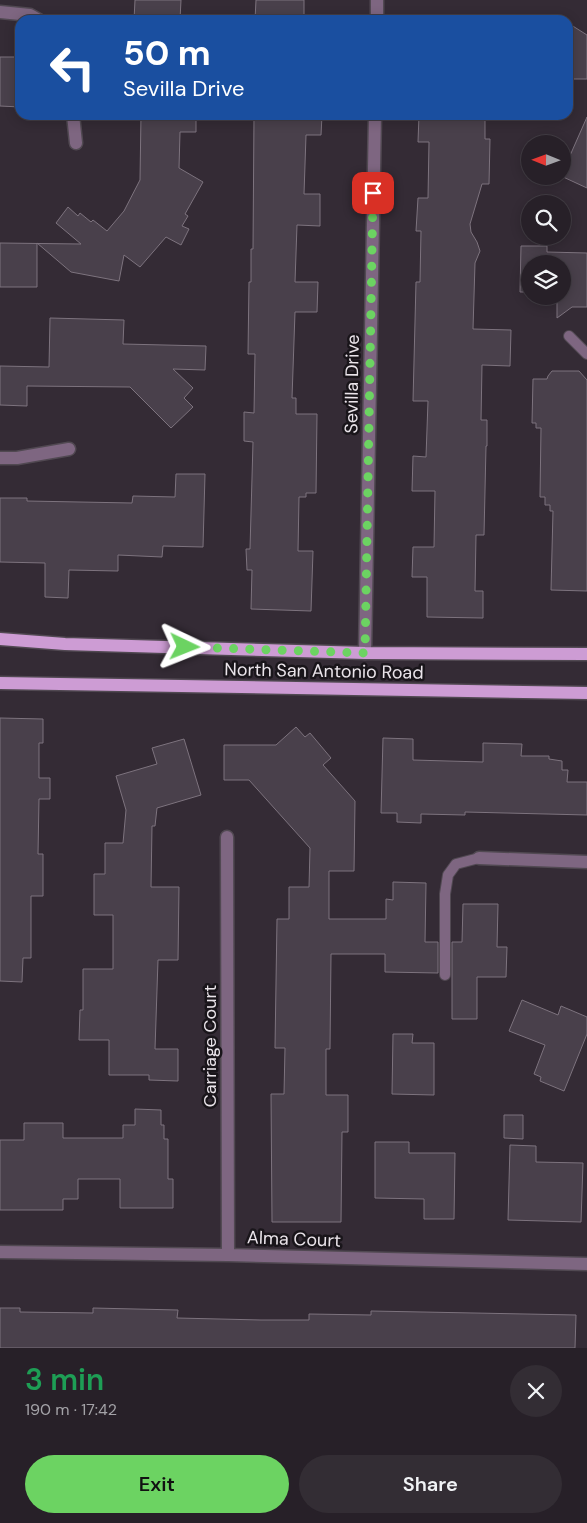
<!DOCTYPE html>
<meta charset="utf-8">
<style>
:root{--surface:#272028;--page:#332d34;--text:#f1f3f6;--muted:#a4a3a8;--line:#433e45;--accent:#6cd362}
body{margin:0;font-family:"DM Sans",sans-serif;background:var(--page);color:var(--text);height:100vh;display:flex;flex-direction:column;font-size:19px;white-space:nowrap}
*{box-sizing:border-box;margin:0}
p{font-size:16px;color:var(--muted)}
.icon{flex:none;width:28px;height:28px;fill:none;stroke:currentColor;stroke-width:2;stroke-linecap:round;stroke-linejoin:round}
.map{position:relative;height:1348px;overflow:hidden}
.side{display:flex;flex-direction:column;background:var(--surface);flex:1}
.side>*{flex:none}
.guide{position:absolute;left:15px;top:15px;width:558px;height:105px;border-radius:15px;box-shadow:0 2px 12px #0003,0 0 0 1px var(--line);background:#1a4fa0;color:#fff;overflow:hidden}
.needle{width:32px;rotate:271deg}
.controls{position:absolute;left:521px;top:135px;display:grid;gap:10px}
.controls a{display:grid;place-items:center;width:50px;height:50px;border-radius:50%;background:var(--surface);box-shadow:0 2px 12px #0003,0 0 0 1px var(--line);font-size:25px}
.pin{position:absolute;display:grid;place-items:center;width:42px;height:42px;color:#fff;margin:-21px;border-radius:10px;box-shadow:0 2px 8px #0006}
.me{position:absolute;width:55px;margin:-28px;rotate:92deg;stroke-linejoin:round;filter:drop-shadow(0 0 4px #0008)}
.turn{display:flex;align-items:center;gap:18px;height:105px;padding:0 25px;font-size:22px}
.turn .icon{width:65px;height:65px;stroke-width:2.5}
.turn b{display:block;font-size:35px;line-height:42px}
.round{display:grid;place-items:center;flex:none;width:52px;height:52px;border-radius:26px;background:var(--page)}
.head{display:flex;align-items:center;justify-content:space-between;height:85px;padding:0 25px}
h1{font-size:30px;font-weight:600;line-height:38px;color:#1e9e55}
.button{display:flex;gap:10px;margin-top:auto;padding:10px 25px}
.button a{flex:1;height:58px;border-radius:30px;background:var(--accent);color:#111;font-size:20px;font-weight:600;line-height:58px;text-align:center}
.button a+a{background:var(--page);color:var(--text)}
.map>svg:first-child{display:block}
</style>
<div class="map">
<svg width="587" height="1348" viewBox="0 0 587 1348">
<rect width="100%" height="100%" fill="#342b35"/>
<!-- building -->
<path fill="#49404b" stroke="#7d737e" d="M 135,0 L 181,0 L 180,20 L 134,20 Z
M 256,0 L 304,0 L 304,20 L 255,20 Z
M 568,23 L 587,35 L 587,79 L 568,79 Z
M 0,57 L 20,57 L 20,107 L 0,106 Z
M 141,115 L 196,115 L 196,132 L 180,132 L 179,168 L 203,182 L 185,214 L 188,216 L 182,226 L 189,229 L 181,245 L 166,237 L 140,267 L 124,255 L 119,281 L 71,272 L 37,243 L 37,287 L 0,287 L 0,243 L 81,244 L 56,223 L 68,207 L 78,216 L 80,213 L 91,222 L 93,220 L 107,231 L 124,211 L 140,180 Z
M 254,115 L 322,115 L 321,135 L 306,135 L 304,194 L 320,194 L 320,226 L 297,225 L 295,282 L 318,282 L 317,312 L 295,312 L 292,398 L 296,398 L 296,414 L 317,414 L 316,493 L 306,493 L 306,497 L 299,497 L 298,551 L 313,551 L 311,611 L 251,609 L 252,570 L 247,570 L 246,549 L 250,549 L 253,442 L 244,441 L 244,412 L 254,413 L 255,354 L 248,354 L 249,282 L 251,282 L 251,249 L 253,249 Z
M 419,115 L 485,116 L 485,139 L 490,139 L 489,184 L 482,184 L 470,224 L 471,232 L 477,242 L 480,251 L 475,263 L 473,329 L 511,330 L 510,366 L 482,365 L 481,420 L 487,420 L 487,446 L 486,446 L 484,535 L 476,535 L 475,591 L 483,591 L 483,618 L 427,617 L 427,577 L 412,577 L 413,547 L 434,547 L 435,491 L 412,491 L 413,456 L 426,457 L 428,401 L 413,401 L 416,282 L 420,282 L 421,231 L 416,231 L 418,198 L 428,198 L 429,142 L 418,142 Z
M 587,117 L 587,188 L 561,176 Z
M 521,246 L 547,246 L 547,252 L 587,253 L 587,307 L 572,307 L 557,318 L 557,303 L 551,303 L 551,299 L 548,299 L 549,297 L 543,297 L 562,296 L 562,264 L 530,264 L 530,292 L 520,292 Z
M 50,318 L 124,320 L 123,344 L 206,346 L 205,370 L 173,369 L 193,388 L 184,398 L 193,407 L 171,428 L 130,387 L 27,386 L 27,406 L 0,405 L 0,366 L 49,367 Z
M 552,371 L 579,371 L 587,380 L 587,591 L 551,590 L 553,511 L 550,511 L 550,505 L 545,505 L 545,497 L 540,497 L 541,428 L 536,428 L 536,423 L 532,423 L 533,379 L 547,379 L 548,376 Z
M 176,474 L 205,474 L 203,547 L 163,546 L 162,557 L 118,555 L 118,571 L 69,570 L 68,598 L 45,597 L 45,563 L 0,562 L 0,498 L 27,498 L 27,501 L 132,503 L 133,496 L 175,497 Z
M 0,718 L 43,719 L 43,743 L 39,743 L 39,778 L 50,778 L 50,799 L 39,799 L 38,854 L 43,854 L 43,896 L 31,896 L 31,958 L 23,958 L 22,982 L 0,981 Z
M 296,727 L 305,737 L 310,733 L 331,758 L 323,765 L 355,801 L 354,871 L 329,871 L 329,919 L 386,919 L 386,899 L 393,900 L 393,882 L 426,883 L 425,942 L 438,942 L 438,973 L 385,972 L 385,954 L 331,954 L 330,1049 L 326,1049 L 326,1095 L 348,1095 L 348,1132 L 342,1132 L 341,1222 L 272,1222 L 271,1094 L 284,1094 L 285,1048 L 275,1048 L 277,919 L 289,919 L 289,887 L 309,887 L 310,848 L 249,780 L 224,780 L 224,745 L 276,745 Z
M 383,738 L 413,739 L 413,760 L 483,762 L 483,743 L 522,744 L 521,756 L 549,756 L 549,759 L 562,761 L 562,770 L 568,770 L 567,782 L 587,782 L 587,815 L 465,812 L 465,815 L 421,814 L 421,823 L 397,822 L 397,813 L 381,813 Z
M 184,739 L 201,795 L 157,808 L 155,826 L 152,826 L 151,887 L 179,887 L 178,960 L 158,960 L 155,1049 L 178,1049 L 178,1081 L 149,1080 L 149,1075 L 109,1075 L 109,1040 L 79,1040 L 80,1010 L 83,1010 L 83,969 L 113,969 L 113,915 L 94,915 L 94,874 L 105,874 L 105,843 L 123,843 L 126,810 L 116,776 L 157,764 L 152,748 Z
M 463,904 L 498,904 L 497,947 L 507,947 L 506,977 L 477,977 L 477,1019 L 452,1019 L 452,942 L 462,942 Z
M 522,1000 L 558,1015 L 561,1006 L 587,1017 L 587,1034 L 564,1091 L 540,1081 L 541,1077 L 534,1074 L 545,1045 L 509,1031 Z
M 393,1034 L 413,1034 L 412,1043 L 434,1043 L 434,1095 L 392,1094 Z
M 135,1109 L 161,1110 L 161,1125 L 164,1125 L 164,1139 L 168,1139 L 168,1179 L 173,1179 L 173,1208 L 120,1208 L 120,1179 L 78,1179 L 78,1199 L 63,1199 L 63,1210 L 0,1210 L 0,1140 L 24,1140 L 24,1123 L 63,1123 L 63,1138 L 123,1138 L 123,1125 L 135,1125 Z
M 504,1115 L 523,1115 L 523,1139 L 504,1138 Z
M 375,1142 L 409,1142 L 409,1153 L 455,1153 L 454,1219 L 424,1219 L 424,1199 L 375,1198 Z
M 510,1145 L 536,1146 L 536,1162 L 583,1163 L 581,1222 L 508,1220 Z
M 0,1308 L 20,1308 L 20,1312 L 93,1313 L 93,1308 L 178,1310 L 177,1318 L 261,1320 L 309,1320 L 309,1314 L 371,1315 L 371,1311 L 576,1315 L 575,1348 L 0,1348 Z"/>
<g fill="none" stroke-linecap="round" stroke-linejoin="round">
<defs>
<path id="lane" d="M 569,336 L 587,354
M 445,975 L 445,894 L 448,875 L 456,864 L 479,858"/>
<path id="street" d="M 0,12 L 30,15 L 39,20
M 377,20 L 377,0
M 73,115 L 76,143
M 0,458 L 17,458 L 69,449
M 365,653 L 375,115
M 227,837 L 228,1255
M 479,858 L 587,862
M 0,1252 L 228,1255 L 587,1264"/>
<path id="primary" d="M 0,639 L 65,644 L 365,653 L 587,654
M 0,683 L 587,693"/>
</defs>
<!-- lane casing -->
<use href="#lane" stroke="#514952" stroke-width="12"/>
<!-- street casing -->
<use href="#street" stroke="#514952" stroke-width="15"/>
<!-- primary casing -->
<use href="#primary" stroke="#514952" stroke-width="15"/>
<!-- lane -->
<use href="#lane" stroke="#7e6681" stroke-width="10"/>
<!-- street -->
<use href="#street" stroke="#7e6681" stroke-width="12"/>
<!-- primary -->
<use href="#primary" stroke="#cd9cd4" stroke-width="12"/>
</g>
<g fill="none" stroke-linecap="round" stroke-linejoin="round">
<!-- route -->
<path stroke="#6cd362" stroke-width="9" stroke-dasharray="0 16.2" d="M 185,647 L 365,653 L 373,193"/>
</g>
<g text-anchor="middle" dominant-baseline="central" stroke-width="5" stroke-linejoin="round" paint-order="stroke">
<!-- street labels -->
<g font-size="18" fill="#eae4ea" stroke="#19151a">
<text transform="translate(352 384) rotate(-89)">Sevilla Drive</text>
<text transform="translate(324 671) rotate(1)">North San Antonio Road</text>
<text transform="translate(210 1046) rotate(-90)">Carriage Court</text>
<text transform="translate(294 1239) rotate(2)">Alma Court</text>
</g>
</g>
</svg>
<div class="controls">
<a><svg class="needle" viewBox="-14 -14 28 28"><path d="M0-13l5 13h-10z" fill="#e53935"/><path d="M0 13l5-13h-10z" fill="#a4a3a8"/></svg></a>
<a><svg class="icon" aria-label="search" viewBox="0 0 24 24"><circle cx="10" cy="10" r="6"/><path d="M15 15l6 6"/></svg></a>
<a><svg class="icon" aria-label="layers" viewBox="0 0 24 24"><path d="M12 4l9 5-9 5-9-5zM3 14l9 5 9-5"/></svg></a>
</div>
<div class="pin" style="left:373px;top:193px;background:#d93025"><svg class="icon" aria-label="arrive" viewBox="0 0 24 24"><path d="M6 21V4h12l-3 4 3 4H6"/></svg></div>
<svg class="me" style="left:185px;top:647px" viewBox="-20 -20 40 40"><path d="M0-17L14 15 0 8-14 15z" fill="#6cd362" stroke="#fff" stroke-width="4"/></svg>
<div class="guide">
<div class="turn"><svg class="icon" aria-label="left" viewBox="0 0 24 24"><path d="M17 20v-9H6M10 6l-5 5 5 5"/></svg><div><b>50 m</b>Sevilla Drive</div></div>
</div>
</div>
<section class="side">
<div class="head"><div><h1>3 min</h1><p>190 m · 17:42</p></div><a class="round"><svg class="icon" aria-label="close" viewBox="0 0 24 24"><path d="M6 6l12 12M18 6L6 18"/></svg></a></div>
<div class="button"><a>Exit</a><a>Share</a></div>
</section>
